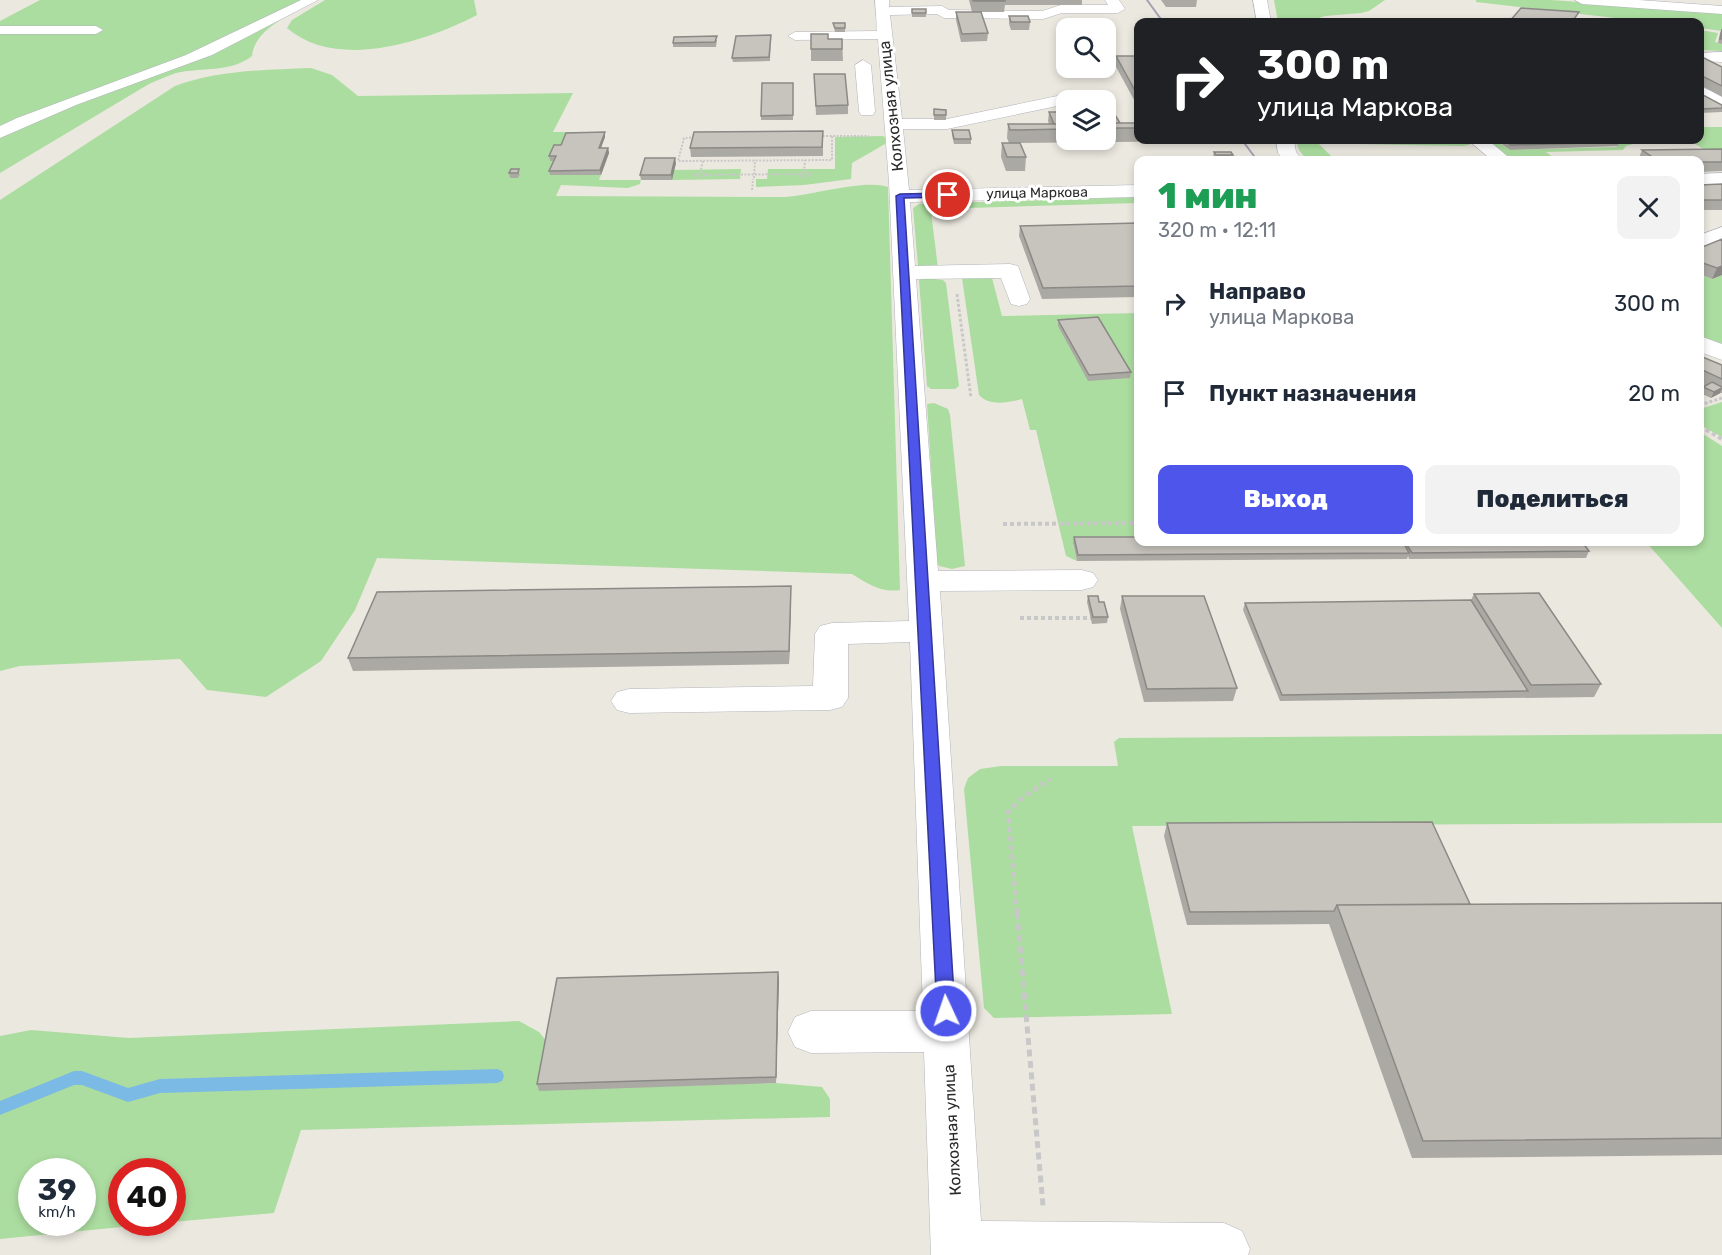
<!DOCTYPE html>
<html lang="ru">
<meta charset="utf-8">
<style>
:root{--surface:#fff;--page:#f2f2f3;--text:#1f2937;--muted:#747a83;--accent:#4d55ea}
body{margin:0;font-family:Rubik,sans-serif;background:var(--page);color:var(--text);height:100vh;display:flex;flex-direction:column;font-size:22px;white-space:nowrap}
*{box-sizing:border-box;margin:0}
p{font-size:20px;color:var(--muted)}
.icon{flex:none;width:33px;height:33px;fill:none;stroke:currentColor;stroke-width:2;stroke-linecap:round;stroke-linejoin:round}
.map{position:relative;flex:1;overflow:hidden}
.drawer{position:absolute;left:1134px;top:156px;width:570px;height:390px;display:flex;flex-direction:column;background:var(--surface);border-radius:12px;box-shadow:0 3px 9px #0003}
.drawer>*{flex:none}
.hud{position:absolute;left:1134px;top:18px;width:570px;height:126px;border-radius:12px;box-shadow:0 3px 9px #0003;background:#202124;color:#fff;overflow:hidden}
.buttons{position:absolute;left:1056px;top:18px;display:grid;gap:12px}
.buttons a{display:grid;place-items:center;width:60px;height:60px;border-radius:12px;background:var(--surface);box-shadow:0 3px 9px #0003;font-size:30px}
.speed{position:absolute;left:18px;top:1158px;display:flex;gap:12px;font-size:30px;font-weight:700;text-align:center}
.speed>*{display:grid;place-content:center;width:78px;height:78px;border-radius:50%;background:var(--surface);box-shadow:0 3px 9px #0003;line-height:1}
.speed small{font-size:15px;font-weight:400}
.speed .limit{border:9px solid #d22;background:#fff;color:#111}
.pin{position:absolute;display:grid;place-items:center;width:51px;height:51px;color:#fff;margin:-26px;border:3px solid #fff;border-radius:50%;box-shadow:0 2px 6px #0007}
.me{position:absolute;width:66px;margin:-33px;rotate:357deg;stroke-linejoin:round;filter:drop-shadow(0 0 4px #0008)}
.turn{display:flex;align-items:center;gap:21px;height:126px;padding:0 24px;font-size:27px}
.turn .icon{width:78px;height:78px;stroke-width:2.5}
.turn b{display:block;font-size:42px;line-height:51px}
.round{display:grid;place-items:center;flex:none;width:63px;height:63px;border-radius:12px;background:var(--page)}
.overview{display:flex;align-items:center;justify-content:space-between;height:102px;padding:0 24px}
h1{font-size:36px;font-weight:800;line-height:45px;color:#1e9e55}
.action{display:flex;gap:12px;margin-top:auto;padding:12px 24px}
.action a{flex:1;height:69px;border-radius:12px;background:var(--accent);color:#fff;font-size:24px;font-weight:800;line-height:69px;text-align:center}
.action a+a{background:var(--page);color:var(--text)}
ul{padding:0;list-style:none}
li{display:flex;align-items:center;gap:18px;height:90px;padding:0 24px}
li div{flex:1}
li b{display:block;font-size:22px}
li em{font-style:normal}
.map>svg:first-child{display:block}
</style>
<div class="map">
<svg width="1722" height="1255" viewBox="0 0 1722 1255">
<rect width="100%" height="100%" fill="#ebe8df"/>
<!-- green -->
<path fill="#acdda0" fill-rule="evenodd" d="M 40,0 L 316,0 C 294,14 255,27 252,56 C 231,73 201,67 176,73 C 167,76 158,80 149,84 L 0,173 L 0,21 Z
M 325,0 L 474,0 L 477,15 C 425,42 337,71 287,28 L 292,20 Z
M 1274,0 L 1385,0 L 1369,11 L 1361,13 L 1325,16 L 1306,22 L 1278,22 Z
M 1476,0 L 1551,0 L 1722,12 L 1722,31 L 1700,28 L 1700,22 L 1650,22 L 1476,2 Z
M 1700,30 L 1718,33 L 1715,42 L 1722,44 L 1722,51 L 1700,50 Z
M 311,68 L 332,75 L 358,96 L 573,93 L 553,132 L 589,132 L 587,137 L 557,161 L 550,175 L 601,175 L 599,180 L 641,180 L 640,184 L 628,188 L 561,185 L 556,196 L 786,197 C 812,195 866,179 888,187 L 900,590 C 881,593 868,584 852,574 L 377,558 L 355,610 L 321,661 L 266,697 L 207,690 L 180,659 L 20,666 L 0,671 L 0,200 L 175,86 C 219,70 264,70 311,68 Z
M 1700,127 L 1722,127 L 1722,161 L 1692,142 L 1633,144 L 1626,146 L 1623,150 L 1546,152 L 1557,160 C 1523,160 1514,168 1489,142 L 1498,142 L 1510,150 L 1617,147 L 1617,141 L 1700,140 L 1703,138 L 1700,135 Z
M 883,136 L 886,138 L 885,144 L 852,163 L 851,179 L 804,185 L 756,187 L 756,179 L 767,179 L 768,169 L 835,169 L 835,137 Z
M 1296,140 L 1315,140 L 1335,160 L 1307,160 L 1299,150 Z
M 1464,140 L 1474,141 L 1469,145 L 1463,146 L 1358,144 L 1362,142 Z
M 741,169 L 740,179 L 672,180 L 674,170 Z
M 1138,197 L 1138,203 L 935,209 L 931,212 L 938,268 L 919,268 L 918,266 L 913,208 L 919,204 Z
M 1700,274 L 1712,279 L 1722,275 L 1722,346 L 1700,337 Z
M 925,278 L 943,280 L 946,283 L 959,386 L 955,389 L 931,389 L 927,386 L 919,280 Z
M 962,278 L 992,278 L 1002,316 L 1138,313 L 1138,542 L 1073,544 L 1077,561 L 1066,556 L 1036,430 L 1030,430 L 1022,399 C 1009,402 990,407 979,395 Z
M 1722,402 L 1722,437 L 1700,425 L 1700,409 Z
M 934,403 L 948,409 L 950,415 L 965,566 L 952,569 L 939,566 L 937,563 L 927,404 Z
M 1700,432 L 1722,446 L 1722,628 L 1646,542 L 1700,542 Z
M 1722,734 L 1722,823 L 1132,826 L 1172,1014 L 994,1018 L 984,1008 L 964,789 L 968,778 L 980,769 L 1001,766 L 1118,766 L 1114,742 L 1119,738 Z
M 519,1021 L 539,1032 L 548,1043 L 540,1090 L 776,1083 L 822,1087 L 830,1099 L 830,1117 L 301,1130 L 274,1213 L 172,1222 L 172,1172 L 122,1172 L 122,1222 L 172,1222 L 0,1239 L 0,1036 L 31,1030 L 129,1038 ZM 32,1172 L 82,1172 L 82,1222 L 32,1222 Z"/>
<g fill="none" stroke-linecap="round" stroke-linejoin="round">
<!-- stream -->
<path fill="#7bbae4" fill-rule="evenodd" d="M 497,1069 L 502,1071 L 504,1076 L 502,1081 L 497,1083 L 160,1093 L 128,1102 L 82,1085 L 74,1085 L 0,1115 L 0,1101 L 74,1071 L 82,1071 L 128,1088 L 160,1079 Z"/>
<defs>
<path id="minor" d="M 301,0 L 318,0 L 212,55 L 76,105 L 0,138 L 0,126 L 17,118 L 186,55 Z
M 875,0 L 889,0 L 889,7 L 942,6 L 949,10 L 1042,11 L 1061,5 L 1108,5 L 1105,0 L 1119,0 L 1125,9 L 1118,13 L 1062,13 L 1043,19 L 944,18 L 937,14 L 890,15 L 902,119 L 947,119 L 1062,95 L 1070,100 L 1062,105 L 947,129 L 903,129 L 909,190 L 1138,185 L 1138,197 L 910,202 L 915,266 L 1010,264 L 1018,266 L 1030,299 L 1027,304 L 1019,306 L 1011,304 L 1001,278 L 916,279 L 938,571 L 1082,570 L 1093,573 L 1098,580 L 1093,587 L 1082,590 L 940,591 L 981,1221 L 1224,1223 L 1242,1231 L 1250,1249 L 1248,1255 L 931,1255 L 924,1052 L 811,1053 L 795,1047 L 788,1032 L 795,1017 L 811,1011 L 923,1011 L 910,642 L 848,644 L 848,698 L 842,707 L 830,710 L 629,713 L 617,710 L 611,701 L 617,692 L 629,689 L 813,686 L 815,634 L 820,626 L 832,623 L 909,621 L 889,182 L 878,39 L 795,40 L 788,36 L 795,32 L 877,31 Z
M 1253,0 L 1267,0 L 1271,22 L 1257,22 Z
M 1575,0 L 1639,0 L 1722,6 L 1722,14 L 1582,4 Z
M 0,26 L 96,26 L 103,30 L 96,34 L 0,34 Z
M 1722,52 L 1722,62 L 1700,61 L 1700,53 Z
M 863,60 L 871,65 L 875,111 L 873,115 L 861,115 L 859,111 L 855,65 Z
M 1700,86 L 1722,96 L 1722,108 L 1700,97 Z
M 1276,140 L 1294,140 L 1296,152 L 1302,160 L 1284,160 L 1278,153 Z
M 1468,140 L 1488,140 L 1512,160 L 1492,160 Z
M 1722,173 L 1722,185 L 1700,186 L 1700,174 Z
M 1722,227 L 1722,240 L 1700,248 L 1700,235 Z
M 1700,336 L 1722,344 L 1722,360 L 1700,352 Z"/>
</defs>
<!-- minor casing -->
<use href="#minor" stroke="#b2b3bd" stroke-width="1"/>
<!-- path-far4 -->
<path stroke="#c8c8c8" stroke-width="2" stroke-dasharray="2 1.5" stroke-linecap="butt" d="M 819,136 L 869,136
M 698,137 L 684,138 L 678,161 L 832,160 L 832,136
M 804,172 L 811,174 L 804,177 L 799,175 Z
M 804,172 L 805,160
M 700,173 L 706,175 L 701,177 L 694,175 Z
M 700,173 L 703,161
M 706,175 L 799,174
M 754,178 L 755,160
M 752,190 L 753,179"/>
<!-- path-far3 -->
<path stroke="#c8c8c8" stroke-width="3" stroke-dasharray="3 2" stroke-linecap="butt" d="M 957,294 L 971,398
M 1700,405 L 1722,398"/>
<!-- path-far2 -->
<path stroke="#c8c8c8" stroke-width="4" stroke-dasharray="4 3" stroke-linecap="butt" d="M 1700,426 L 1722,439
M 1003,524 L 1138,523
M 1020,618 L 1091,618"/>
<!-- path-far1 -->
<path stroke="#c8c8c8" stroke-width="4.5" stroke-dasharray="5 4" stroke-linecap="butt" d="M 1017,913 L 1008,812 L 1023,797 L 1051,779"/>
<!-- path -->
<path stroke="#c8c8c8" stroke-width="5" stroke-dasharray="7 4.5" stroke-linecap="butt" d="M 1017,912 L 1043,1206"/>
<!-- minor -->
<use href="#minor" fill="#fff" fill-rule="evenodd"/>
<!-- rail -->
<path stroke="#a2a2b3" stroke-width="2" d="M 1147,0 L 1163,22
M 1242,140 L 1257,160"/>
</g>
<!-- wall -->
<path fill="#aba9a3" d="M 969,0 L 1082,0 L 1082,5 L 1005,5 L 1004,12 L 972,12 Z
M 1161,0 L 1197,0 L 1196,7 L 1166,7 Z
M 912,9 L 926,13 L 926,17 L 912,17 Z
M 956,12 L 988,33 L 987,41 L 961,42 L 956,20 Z
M 1009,16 L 1030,22 L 1029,30 L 1011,30 L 1009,24 Z
M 833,23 L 845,23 L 845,32 L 835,32 Z
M 1722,29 L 1722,44 L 1718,43 L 1720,33 Z
M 811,34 L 828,39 L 842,39 L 843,61 L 811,61 Z
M 771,35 L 770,61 L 733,62 L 732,58 Z
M 717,40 L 716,47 L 673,47 L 673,43 Z
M 1116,56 L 1138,56 L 1138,107 L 1115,65 Z
M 1700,56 L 1722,67 L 1722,97 L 1700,85 Z
M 814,74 L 848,105 L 848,114 L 816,115 Z
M 793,83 L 793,120 L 761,120 L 761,116 Z
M 1700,95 L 1722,105 L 1722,112 L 1700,113 Z
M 1106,105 L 1120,123 L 1138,123 L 1138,140 L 1218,140 L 1218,141 L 1009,143 L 1007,138 L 1008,124 L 1049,124 L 1048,121 L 1049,112 L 1066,112 L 1066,140 L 1106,140 Z
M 934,109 L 946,110 L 946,120 L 934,120 Z
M 952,130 L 971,139 L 971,144 L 954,144 L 952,135 Z
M 823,131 L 823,156 L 691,157 L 690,148 Z
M 1700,131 L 1704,134 L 1702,138 L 1700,138 Z
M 605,137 L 601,148 L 608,148 L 609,153 L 601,175 L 550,175 L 549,171 L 554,161 L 550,161 L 549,156 L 561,145 Z
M 1356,140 L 1448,140 L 1358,142 Z
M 1499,140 L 1657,140 L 1618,140 L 1619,142 L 1618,146 L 1510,150 L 1499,142 Z
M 1002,143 L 1026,157 L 1025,171 L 1006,171 L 1001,157 Z
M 1722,149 L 1722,171 L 1700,172 L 1700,160 L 1638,160 L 1642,150 Z
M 1214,152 L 1233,155 L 1232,160 L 1215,160 L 1213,156 Z
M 676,163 L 672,180 L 641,180 L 640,175 Z
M 511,169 L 520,174 L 518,178 L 510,178 L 509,173 Z
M 1722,184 L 1722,210 L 1700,210 L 1700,185 Z
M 1138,223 L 1138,297 L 1042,299 L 1019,236 L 1020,226 Z
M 1722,239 L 1722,275 L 1712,279 L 1700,274 L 1700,248 Z
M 1058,320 L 1131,372 L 1130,378 L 1088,381 L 1058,326 Z
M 1700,356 L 1722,365 L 1722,393 L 1721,393 L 1711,398 L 1700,393 L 1703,387 L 1705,386 L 1700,383 Z
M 1074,537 L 1138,542 L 1582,542 L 1589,551 L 1586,558 L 1409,559 L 1408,556 L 1407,559 L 1077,561 L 1073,543 Z
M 1474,594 L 1601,684 L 1594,697 L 1280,701 L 1243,610 L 1245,603 L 1471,600 Z
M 1088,596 L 1099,602 L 1108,617 L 1107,623 L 1092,624 L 1087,602 Z
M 1122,596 L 1237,688 L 1233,701 L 1144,702 L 1120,609 Z
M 791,599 L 789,664 L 353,671 L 348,658 Z
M 1167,823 L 1470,904 L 1722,903 L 1722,1155 L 1412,1158 L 1329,924 L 1187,925 L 1164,836 Z
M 779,978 L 776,1083 L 539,1091 L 537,1084 Z"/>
<!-- shaded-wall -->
<path fill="#8b8985" d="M 605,132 L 605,137 L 599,153 L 599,148 Z
M 608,148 L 609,153 L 601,175 L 600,170 Z
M 675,158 L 676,163 L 672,180 L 671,175 Z
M 1722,266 L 1722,275 L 1712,279 L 1717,268 Z
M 1722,388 L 1720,393 L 1711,398 L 1714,392 Z
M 791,586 L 791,599 L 789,664 L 789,651 Z
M 778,972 L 779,978 L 776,1083 L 776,1077 Z"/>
<!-- building -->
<path fill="#c7c4be" stroke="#8b8985" stroke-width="1.5" d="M 973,0 L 1005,0 L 1005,1 L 973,1 Z
M 1521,8 L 1579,12 L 1572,22 L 1509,22 Z
M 912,9 L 926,9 L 926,13 L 912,13 Z
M 956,12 L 981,12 L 988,33 L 962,34 Z
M 1009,16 L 1028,16 L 1030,22 L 1011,22 Z
M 833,23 L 845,23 L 845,28 L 835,28 Z
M 1722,29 L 1722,39 L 1720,39 Z
M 811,34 L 828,34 L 828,39 L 842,39 L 842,49 L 811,49 Z
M 771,35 L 769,57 L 732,58 L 736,36 Z
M 717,36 L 715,42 L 673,43 L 674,37 Z
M 1116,56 L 1138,56 L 1138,96 Z
M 1700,56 L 1722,67 L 1722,86 L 1700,75 Z
M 814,74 L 845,74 L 848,105 L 816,106 Z
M 762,83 L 793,83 L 793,115 L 761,116 Z
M 1700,95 L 1703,95 L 1722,105 L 1722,108 L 1700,109 Z
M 1106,105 L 1109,105 L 1120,123 L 1106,123 Z
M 934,109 L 946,110 L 946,115 L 934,115 Z
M 1049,112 L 1066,112 L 1066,124 L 1054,124 Z
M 1106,123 L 1138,123 L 1138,128 L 1106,128 Z
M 1008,124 L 1066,124 L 1066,129 L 1010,130 Z
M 952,130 L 969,130 L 971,139 L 954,139 Z
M 823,131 L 822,147 L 690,148 L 694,132 Z
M 605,132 L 599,148 L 608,148 L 600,170 L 549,171 L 556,156 L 549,156 L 554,145 L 561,145 L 566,133 Z
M 1504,140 L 1616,140 L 1619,142 L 1511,145 Z
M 1002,143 L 1020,143 L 1026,157 L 1007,157 Z
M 1722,149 L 1722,162 L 1700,162 L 1700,160 L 1657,160 L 1642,150 Z
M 1214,152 L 1231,152 L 1233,155 L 1216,155 Z
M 645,158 L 675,158 L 671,175 L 640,175 Z
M 511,169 L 519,169 L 518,173 L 509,173 Z
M 1722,184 L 1722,200 L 1700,200 L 1700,185 Z
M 1138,223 L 1138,286 L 1043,288 L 1020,226 Z
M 1722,239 L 1722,266 L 1717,268 L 1700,262 L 1700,248 Z
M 1098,317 L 1131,372 L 1089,375 L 1058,320 Z
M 1700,356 L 1722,365 L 1722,379 L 1700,369 Z
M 1712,382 L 1722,387 L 1722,388 L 1714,392 L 1703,387 Z
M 1074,537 L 1138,537 L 1138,542 L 1403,542 L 1409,553 L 1078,555 Z
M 1405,542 L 1582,542 L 1589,551 L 1412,553 Z
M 791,586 L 789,651 L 348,658 L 377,592 Z
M 1539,593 L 1601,684 L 1531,685 L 1474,594 Z
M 1088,596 L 1098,596 L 1099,602 L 1104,602 L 1108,617 L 1093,617 Z
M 1122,596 L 1204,596 L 1237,688 L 1147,689 Z
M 1471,600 L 1528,691 L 1282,695 L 1245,603 Z
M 1432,822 L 1470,904 L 1337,905 L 1334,911 L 1190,912 L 1167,823 Z
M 1722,903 L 1722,1138 L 1423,1141 L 1337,905 Z
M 778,972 L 776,1077 L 537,1084 L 557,978 Z"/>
<!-- route -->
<path fill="#4d55ea" stroke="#323798" stroke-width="1.5" d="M 948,193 L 952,195 L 950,197 L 904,198 L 955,1011 L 953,1016 L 946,1019 L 939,1016 L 937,1011 L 896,196 L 900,194 Z"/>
<g text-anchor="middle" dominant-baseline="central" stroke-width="6" stroke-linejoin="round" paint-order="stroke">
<!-- far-street labels -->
<g font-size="14" fill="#2b2b2b" stroke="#fff">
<text transform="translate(1037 193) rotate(-1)">улица Маркова</text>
</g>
<!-- street labels -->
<g font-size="16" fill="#2b2b2b" stroke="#fff">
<text transform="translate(891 106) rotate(-96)">Колхозная улица</text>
<text transform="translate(952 1130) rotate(-93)">Колхозная улица</text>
</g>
</g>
</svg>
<div class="buttons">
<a><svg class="icon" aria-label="search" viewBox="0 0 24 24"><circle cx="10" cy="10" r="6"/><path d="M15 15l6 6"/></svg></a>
<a><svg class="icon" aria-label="layers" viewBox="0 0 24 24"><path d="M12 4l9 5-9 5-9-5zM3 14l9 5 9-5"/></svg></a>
</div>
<div class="speed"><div>39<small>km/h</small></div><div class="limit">40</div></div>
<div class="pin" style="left:948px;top:195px;background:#d93025"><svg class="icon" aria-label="arrive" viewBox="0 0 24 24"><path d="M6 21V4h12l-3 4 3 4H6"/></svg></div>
<svg class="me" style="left:946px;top:1011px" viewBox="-20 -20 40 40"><circle r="17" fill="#4d55ea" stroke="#fff" stroke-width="3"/><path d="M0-11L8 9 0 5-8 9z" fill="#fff"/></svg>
<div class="hud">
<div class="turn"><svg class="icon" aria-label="right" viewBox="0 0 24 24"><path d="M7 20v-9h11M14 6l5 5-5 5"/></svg><div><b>300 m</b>улица Маркова</div></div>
</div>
<section class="drawer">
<div class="overview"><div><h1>1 мин</h1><p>320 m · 12:11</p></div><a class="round"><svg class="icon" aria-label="close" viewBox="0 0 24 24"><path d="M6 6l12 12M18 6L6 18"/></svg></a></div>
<ul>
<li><svg class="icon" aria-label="right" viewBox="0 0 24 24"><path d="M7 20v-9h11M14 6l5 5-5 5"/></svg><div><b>Направо</b><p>улица Маркова</p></div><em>300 m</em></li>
<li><svg class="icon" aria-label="arrive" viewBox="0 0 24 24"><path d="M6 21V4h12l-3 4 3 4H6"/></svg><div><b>Пункт назначения</b></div><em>20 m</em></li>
</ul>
<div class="action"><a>Выход</a><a>Поделиться</a></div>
</section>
</div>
